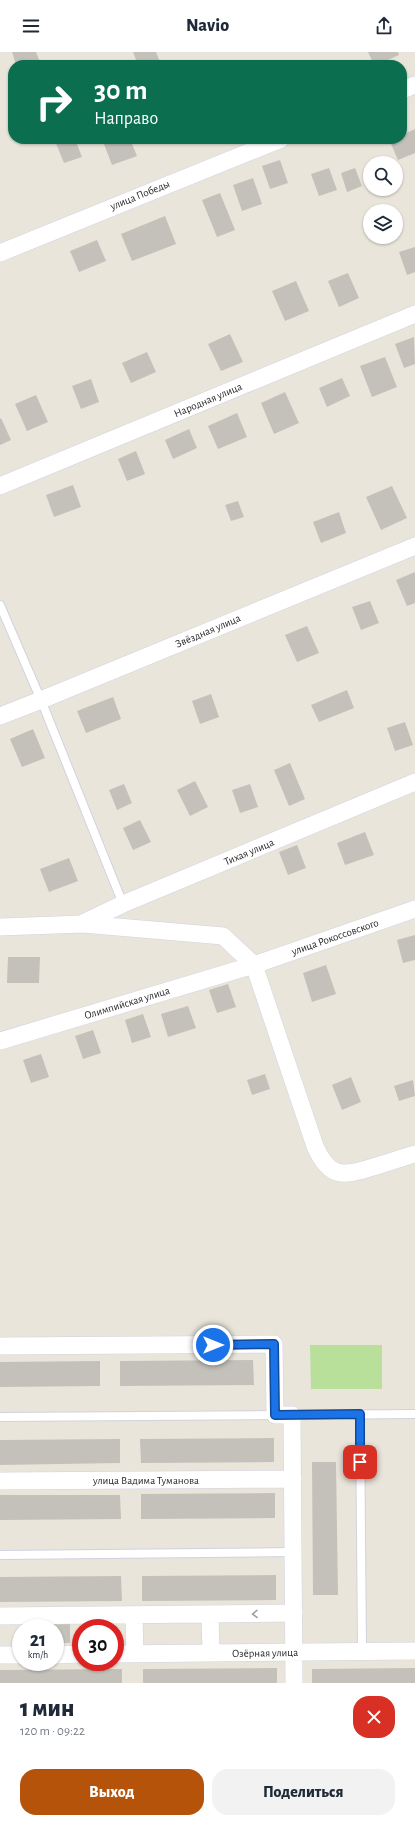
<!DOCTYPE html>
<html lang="ru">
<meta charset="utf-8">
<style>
:root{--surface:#fff;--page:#f2f2f3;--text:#1f2937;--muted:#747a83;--accent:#b45309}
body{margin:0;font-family:"Alegreya Sans",sans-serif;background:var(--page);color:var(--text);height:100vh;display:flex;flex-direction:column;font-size:15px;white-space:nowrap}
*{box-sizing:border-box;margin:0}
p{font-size:13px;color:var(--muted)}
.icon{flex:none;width:22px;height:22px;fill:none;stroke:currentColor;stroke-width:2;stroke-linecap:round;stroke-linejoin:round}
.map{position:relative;height:1631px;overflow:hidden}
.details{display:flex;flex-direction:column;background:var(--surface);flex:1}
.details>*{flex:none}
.top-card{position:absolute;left:8px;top:8px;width:399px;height:84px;border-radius:16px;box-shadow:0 1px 3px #0004;background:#0b6e4f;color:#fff;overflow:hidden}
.tools{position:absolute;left:363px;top:104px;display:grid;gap:8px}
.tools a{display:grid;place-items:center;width:40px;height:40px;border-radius:50%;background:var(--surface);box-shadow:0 1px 3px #0004;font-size:20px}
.speed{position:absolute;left:12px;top:1567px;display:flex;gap:8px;font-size:20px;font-weight:700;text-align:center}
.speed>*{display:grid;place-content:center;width:52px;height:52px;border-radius:50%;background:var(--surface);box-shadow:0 1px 3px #0004;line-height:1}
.speed small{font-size:10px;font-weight:400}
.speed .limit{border:6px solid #d22;background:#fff;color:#111}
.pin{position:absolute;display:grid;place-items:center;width:34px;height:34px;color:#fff;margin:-17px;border-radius:8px;box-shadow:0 2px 6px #0006}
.me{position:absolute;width:44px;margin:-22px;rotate:90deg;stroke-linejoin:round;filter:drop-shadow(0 0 3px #0008)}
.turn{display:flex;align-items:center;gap:14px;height:84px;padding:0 20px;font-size:18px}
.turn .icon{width:52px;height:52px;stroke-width:2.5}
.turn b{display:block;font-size:28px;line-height:34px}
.round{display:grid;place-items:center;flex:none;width:42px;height:42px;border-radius:16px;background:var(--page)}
.overview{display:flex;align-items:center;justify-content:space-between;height:68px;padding:0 20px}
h1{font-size:24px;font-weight:800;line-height:30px}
.primary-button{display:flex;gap:8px;margin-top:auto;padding:8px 20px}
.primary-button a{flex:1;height:46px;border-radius:16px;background:var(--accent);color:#fff;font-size:16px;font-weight:800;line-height:46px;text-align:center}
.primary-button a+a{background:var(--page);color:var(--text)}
header{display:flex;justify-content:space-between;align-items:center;height:52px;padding:0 20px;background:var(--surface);font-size:18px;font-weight:800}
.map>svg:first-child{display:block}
</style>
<header><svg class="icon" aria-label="menu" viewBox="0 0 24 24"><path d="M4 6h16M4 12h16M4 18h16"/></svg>Navio<svg class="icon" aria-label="share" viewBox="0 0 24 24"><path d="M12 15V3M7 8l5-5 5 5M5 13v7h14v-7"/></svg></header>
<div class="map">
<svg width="415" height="1631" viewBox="0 0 415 1631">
<rect width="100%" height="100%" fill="#e9e5db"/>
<!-- pitch -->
<path fill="#b9e09a" d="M 310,1293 L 382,1293 L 382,1337 L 311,1337 Z"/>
<!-- building -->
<path fill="#c4c1bb" d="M 12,0 L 36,0 L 40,10 L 32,13 L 16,13 Z
M 133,0 L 156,0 L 160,10 L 151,13 L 138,13 Z
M 368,0 L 398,0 L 399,3 L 377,13 L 374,13 Z
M 415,77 L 415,101 L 398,108 L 389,87 L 402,87 L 402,78 L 404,82 Z
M 59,87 L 75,87 L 82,105 L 64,111 L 55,89 Z
M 102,87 L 130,87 L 137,104 L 112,113 Z
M 280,108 L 288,131 L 270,137 L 262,114 Z
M 329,116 L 337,138 L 319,144 L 311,122 Z
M 355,116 L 362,134 L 347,140 L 341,121 Z
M 253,126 L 262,152 L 242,159 L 233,133 Z
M 220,141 L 235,178 L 217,185 L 202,148 Z
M 165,164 L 176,192 L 132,209 L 121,182 Z
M 97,188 L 106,209 L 79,220 L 70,199 Z
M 415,195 L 415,220 L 407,223 L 399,200 Z
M 348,221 L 359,246 L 339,255 L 328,229 Z
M 296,229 L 309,259 L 285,269 L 272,239 Z
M 230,282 L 243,310 L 221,319 L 208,292 Z
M 414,285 L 415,312 L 404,316 L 395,292 Z
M 147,300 L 156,320 L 131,331 L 122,311 Z
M 385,305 L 397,335 L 372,345 L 360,314 Z
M 342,326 L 350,344 L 327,355 L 319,336 Z
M 91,327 L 99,350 L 81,357 L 72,334 Z
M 285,340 L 299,371 L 274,382 L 261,351 Z
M 36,343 L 48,370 L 27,379 L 15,352 Z
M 237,361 L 247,385 L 218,397 L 208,374 Z
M 1,366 L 11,388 L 0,393 L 0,367 Z
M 189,377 L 197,396 L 173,407 L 165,388 Z
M 136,399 L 145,422 L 127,429 L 118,407 Z
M 73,433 L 81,455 L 54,465 L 46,443 Z
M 392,434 L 407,466 L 381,478 L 366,445 Z
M 238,449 L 244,465 L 231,469 L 225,453 Z
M 339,460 L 346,481 L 321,491 L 313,470 Z
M 415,520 L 415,551 L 407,554 L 396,528 Z
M 370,549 L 379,571 L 361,578 L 352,555 Z
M 307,574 L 319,601 L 297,610 L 285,583 Z
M 347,638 L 354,656 L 319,670 L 311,653 Z
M 211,642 L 219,665 L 200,672 L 192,649 Z
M 113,645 L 121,667 L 86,681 L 77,659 Z
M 405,670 L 413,693 L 395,699 L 387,676 Z
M 33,677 L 45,706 L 22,715 L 10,687 Z
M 290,711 L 305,747 L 289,754 L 274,718 Z
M 195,729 L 208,755 L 190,764 L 177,738 Z
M 124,732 L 132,751 L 117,758 L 109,738 Z
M 250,732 L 258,755 L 240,761 L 232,738 Z
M 140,768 L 151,790 L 133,798 L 123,776 Z
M 365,780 L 374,803 L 345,813 L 337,791 Z
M 297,793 L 306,816 L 288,823 L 279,800 Z
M 69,806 L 78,829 L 49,840 L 40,817 Z
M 415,883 L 415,908 L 403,911 L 397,888 Z
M 8,905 L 40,905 L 39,931 L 7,931 Z
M 326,913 L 336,942 L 312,950 L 303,921 Z
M 228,932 L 236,955 L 217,961 L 209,938 Z
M 188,954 L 196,976 L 168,985 L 161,962 Z
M 143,962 L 151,985 L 132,991 L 125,968 Z
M 93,978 L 101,1001 L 83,1007 L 75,984 Z
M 41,1002 L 49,1025 L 31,1031 L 23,1008 Z
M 265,1022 L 270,1037 L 252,1043 L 247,1028 Z
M 351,1025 L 361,1050 L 342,1058 L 332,1033 Z
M 413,1028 L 415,1044 L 399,1049 L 394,1034 Z
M 253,1308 L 254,1333 L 120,1334 L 120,1309 Z
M 100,1309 L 100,1334 L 0,1335 L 0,1310 Z
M 274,1386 L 274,1410 L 141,1411 L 140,1387 Z
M 120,1387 L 120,1411 L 0,1413 L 0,1388 Z
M 312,1410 L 336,1410 L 338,1543 L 313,1543 Z
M 275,1441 L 275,1466 L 141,1467 L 141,1442 Z
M 0,1443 L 120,1443 L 121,1467 L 0,1468 Z
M 276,1523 L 276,1548 L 142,1549 L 142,1524 Z
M 121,1524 L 122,1549 L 0,1550 L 0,1525 Z
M 43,1571 L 70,1571 L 70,1591 L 55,1591 L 55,1576 L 43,1576 Z
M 277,1616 L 277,1631 L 143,1631 L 143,1617 Z
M 415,1616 L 415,1631 L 312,1631 L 312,1617 Z
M 122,1617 L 122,1631 L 0,1631 L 0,1618 Z"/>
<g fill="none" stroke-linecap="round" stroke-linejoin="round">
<defs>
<path id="lane" d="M 0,553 L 41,648 L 123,852
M 292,1363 L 415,1362
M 360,1363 L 362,1600
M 0,1365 L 275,1363
M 0,1503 L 293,1500"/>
<path id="street" d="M 402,38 L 415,33
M 0,201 L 281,87
M 0,434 L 415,262
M 0,664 L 41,648 L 415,494
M 83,871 L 123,852 L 415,730
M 0,875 L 83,872 L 223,884 L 254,913 L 315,1094 C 329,1126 342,1125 373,1115 C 387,1111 401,1106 415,1102
M 0,989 L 254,913 L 415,857
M 0,1294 L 274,1292 L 275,1363 L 292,1363 L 294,1631
M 0,1429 L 293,1427
M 210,1562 L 211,1601
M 134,1563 L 135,1602
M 0,1564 L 294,1561
M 115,1602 L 415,1599
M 0,1603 L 21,1603
M 55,1603 L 81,1602"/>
</defs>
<!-- lane casing -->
<use href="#lane" stroke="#d1d2df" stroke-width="10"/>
<!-- street casing -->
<use href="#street" stroke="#d1d2df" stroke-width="18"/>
<!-- lane -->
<use href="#lane" stroke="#fff" stroke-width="8"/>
<!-- street -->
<use href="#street" stroke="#fff" stroke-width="17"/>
</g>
<!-- one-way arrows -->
<defs><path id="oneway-chevron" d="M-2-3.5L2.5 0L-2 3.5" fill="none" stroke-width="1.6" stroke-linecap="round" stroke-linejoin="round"/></defs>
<use stroke="#9e9e9e" href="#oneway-chevron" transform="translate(255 1562) rotate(179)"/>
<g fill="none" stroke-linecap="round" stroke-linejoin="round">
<defs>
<path id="route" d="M 213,1293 L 274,1292 L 275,1363 L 360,1362 L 360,1410"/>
</defs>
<!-- route casing -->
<use href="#route" stroke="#114b97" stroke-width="10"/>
<!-- route -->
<use href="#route" stroke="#1a73e8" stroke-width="7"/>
</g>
<g text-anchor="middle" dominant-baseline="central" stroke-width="3" stroke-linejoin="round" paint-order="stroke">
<!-- street labels -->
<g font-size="11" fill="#282828" stroke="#fff">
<text transform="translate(140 143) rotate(-22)">улица Победы</text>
<text transform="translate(208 348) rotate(-23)">Народная улица</text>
<text transform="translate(208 579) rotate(-23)">Звёздная улица</text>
<text transform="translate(249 800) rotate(-23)">Тихая улица</text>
<text transform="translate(335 885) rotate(-19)">улица Рокоссовского</text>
<text transform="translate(127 951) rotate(-17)">Олимпийская улица</text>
<text x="146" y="1428">улица Вадима Туманова</text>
<text transform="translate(265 1601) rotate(-1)">Озёрная улица</text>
</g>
</g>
</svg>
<div class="tools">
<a><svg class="icon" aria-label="search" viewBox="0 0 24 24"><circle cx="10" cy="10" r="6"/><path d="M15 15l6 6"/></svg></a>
<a><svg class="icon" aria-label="layers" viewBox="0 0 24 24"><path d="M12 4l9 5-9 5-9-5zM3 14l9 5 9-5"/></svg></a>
</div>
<div class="speed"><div>21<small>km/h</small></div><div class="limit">30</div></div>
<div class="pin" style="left:360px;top:1410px;background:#d93025"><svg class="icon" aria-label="arrive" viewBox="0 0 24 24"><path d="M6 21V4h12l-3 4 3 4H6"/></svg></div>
<svg class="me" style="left:213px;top:1293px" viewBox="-20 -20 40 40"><circle r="17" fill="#1a73e8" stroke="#fff" stroke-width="3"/><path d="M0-11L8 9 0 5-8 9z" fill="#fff"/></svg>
<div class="top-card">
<div class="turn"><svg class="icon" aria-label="right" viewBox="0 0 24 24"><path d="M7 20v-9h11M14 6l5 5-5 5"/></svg><div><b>30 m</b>Направо</div></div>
</div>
</div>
<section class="details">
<div class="overview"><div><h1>1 мин</h1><p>120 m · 09:22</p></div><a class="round" style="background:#d93025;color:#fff"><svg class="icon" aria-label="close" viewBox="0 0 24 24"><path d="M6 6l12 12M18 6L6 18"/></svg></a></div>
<div class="primary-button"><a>Выход</a><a>Поделиться</a></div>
</section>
